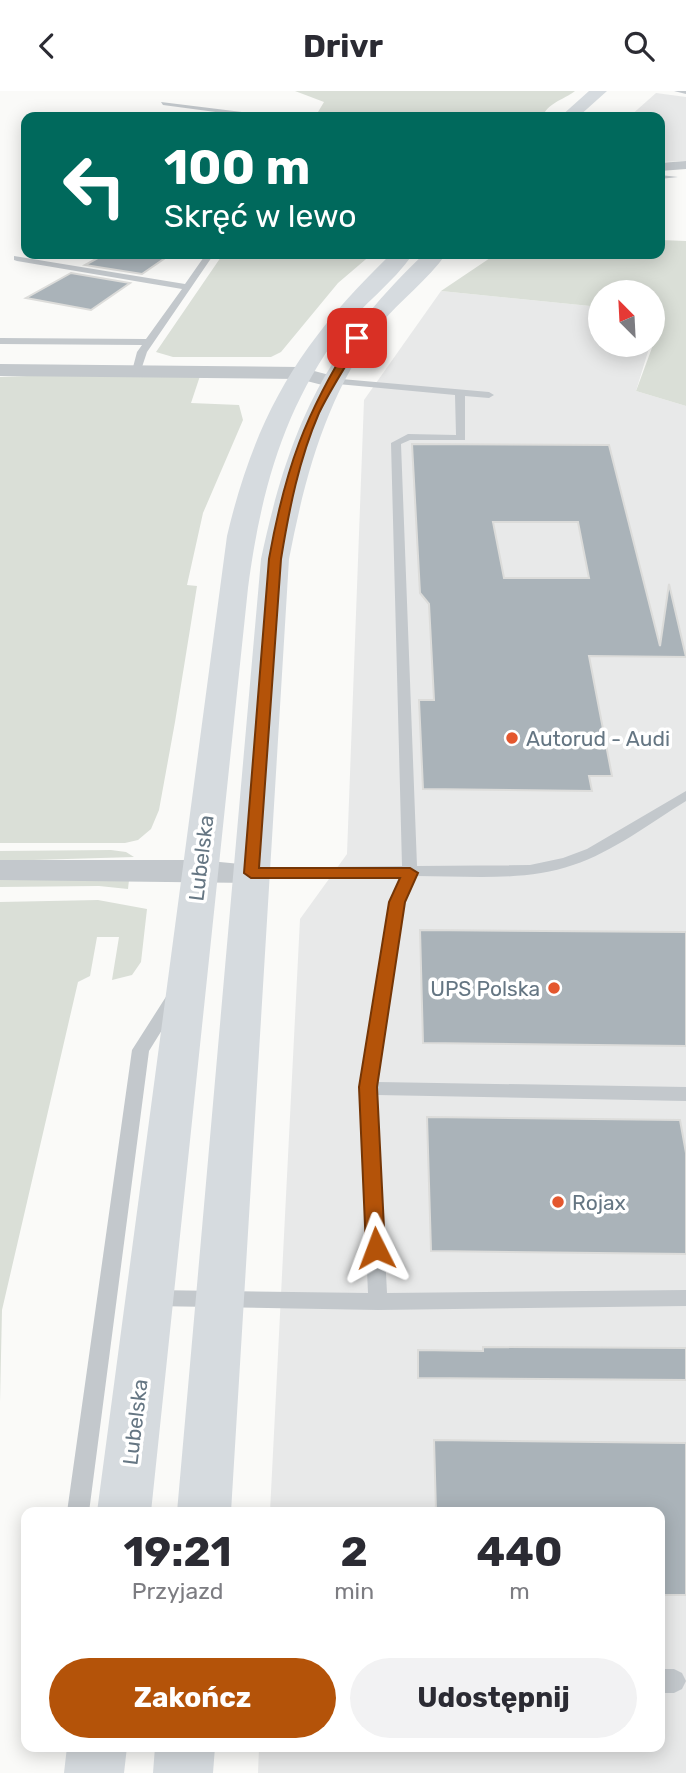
<!DOCTYPE html>
<html lang="pl">
<meta charset="utf-8">
<style>
:root{--surface:#fff;--page:#f2f2f3;--text:#2b2b33;--muted:#7c7c81;--accent:#b45309}
body{margin:0;font-family:Rubik,sans-serif;background:var(--page);color:var(--text);height:100vh;display:flex;flex-direction:column;font-size:26px;white-space:nowrap}
*{box-sizing:border-box;margin:0}
p{font-size:23px;color:var(--muted)}
.icon{flex:none;width:38px;height:38px;fill:none;stroke:currentColor;stroke-width:2;stroke-linecap:round;stroke-linejoin:round}
.map{position:relative;flex:1;overflow:hidden}
.drawer{position:absolute;left:21px;top:1416px;width:644px;height:245px;display:flex;flex-direction:column;background:var(--surface);border-radius:14px;box-shadow:0 4px 18px #0003}
.drawer>*{flex:none}
.guide{position:absolute;left:21px;top:21px;width:644px;height:147px;border-radius:14px;box-shadow:0 4px 18px #0003;background:#00695c;color:#fff;overflow:hidden}
.needle{width:46px;rotate:336deg}
.buttons{position:absolute;left:588px;top:189px;display:grid;gap:14px}
.buttons a{display:grid;place-items:center;width:77px;height:77px;border-radius:50%;background:var(--surface);box-shadow:0 4px 18px #0003;font-size:35px}
.pin{position:absolute;display:grid;place-items:center;width:60px;height:60px;color:#fff;margin:-30px;border-radius:14px;box-shadow:0 4px 10px #0006}
.me{position:absolute;width:77px;margin:-38px;rotate:357deg;stroke-linejoin:round;filter:drop-shadow(0 0 5px #0008)}
.turn{display:flex;align-items:center;gap:24px;height:147px;padding:0 28px;font-size:32px}
.turn .icon{width:91px;height:91px;stroke-width:2.5}
.turn b{display:block;font-size:49px;line-height:60px}
.eta{display:flex;justify-content:space-evenly;align-items:center;height:119px;text-align:center}
.eta b{font-size:42px;font-weight:700;line-height:49px}
.cta{display:flex;gap:14px;margin-top:auto;padding:14px 28px}
.cta a{flex:1;height:80px;border-radius:42px;background:var(--accent);color:#fff;font-size:28px;font-weight:700;line-height:80px;text-align:center}
.cta a+a{background:var(--page);color:var(--text)}
header{display:flex;justify-content:space-between;align-items:center;height:91px;padding:0 28px;background:var(--surface);font-size:32px;font-weight:700}
.map>svg:first-child{display:block}
</style>
<header><svg class="icon" aria-label="back" viewBox="0 0 24 24"><path d="M15 5l-7 7 7 7"/></svg>Drivr<svg class="icon" aria-label="search" viewBox="0 0 24 24"><circle cx="10" cy="10" r="6"/><path d="M15 15l6 6"/></svg></header>
<div class="map">
<svg width="686" height="1682" viewBox="0 0 686 1682">
<rect width="100%" height="100%" fill="#fafaf8"/>
<!-- built -->
<path fill="#e8e9e9" d="M 656,2 L 686,6 L 686,70 L 660,71 L 660,26 L 629,26 Z
M 441,200 L 600,216 L 600,254 L 650,254 L 636,300 L 686,315 L 686,1682 L 258,1682 L 259,1656 L 660,1656 L 660,1421 L 270,1421 L 300,828 L 347,763 L 364,309 Z"/>
<!-- green -->
<path fill="#dadfd7" d="M 295,0 L 575,0 C 563,9 546,13 543,26 L 315,26 L 324,11 Z
M 660,149 L 686,150 L 686,315 L 636,300 L 653,254 L 660,223 L 653,221 L 653,201 L 600,201 L 600,216 L 441,200 L 496,163 L 660,163 Z
M 223,163 L 372,163 L 338,192 L 281,261 L 271,266 L 173,266 L 156,261 Z
M 54,284 L 200,285 L 191,312 L 239,314 L 243,329 L 203,422 L 187,494 L 197,495 L 175,631 L 159,719 L 151,738 L 138,749 L 125,752 L 0,752 L 0,286 Z
M 111,759 L 126,761 L 134,766 L 0,770 L 0,760 Z
M 0,788 L 129,789 L 128,798 L 99,795 L 0,796 Z
M 98,809 L 147,818 L 141,871 L 132,884 L 112,889 L 119,846 L 97,846 L 90,885 L 78,891 L 2,1219 L 0,1311 L 0,811 Z"/>
<!-- building -->
<path fill="#aab3b9" stroke="#dcdcda" stroke-width="2" fill-rule="evenodd" d="M 105,163 L 171,163 L 142,183 L 85,174 Z
M 71,182 L 130,192 L 91,219 L 26,207 Z
M 412,353 L 609,354 L 660,555 L 669,493 L 686,566 L 589,565 L 612,685 L 589,685 L 592,700 L 423,698 L 419,609 L 434,609 L 429,513 L 420,502 ZM 493,431 L 578,431 L 589,487 L 504,487 Z
M 420,839 L 686,841 L 686,955 L 423,952 Z
M 427,1026 L 680,1029 L 686,1062 L 686,1163 L 431,1160 Z
M 483,1256 L 686,1257 L 686,1289 L 418,1287 L 418,1259 L 483,1260 Z
M 434,1349 L 686,1352 L 686,1504 L 660,1504 L 660,1421 L 436,1421 Z"/>
<g fill="none" stroke-linecap="round" stroke-linejoin="round">
<!-- service -->
<path fill="#c3c8cc" fill-rule="evenodd" d="M 674,0 L 686,0 L 686,3 Z
M 161,11 L 266,24 L 269,26 L 253,26 L 163,14 Z
M 660,84 L 678,86 L 660,88 Z
M 206,163 L 214,163 L 147,261 L 140,282 L 132,280 L 137,261 L 142,254 L 0,253 L 0,247 L 146,248 L 182,198 L 17,170 L 14,169 L 14,165 L 185,193 Z
M 330,287 L 489,301 L 494,304 L 489,307 L 465,305 L 465,349 L 410,349 L 401,353 L 417,775 L 530,774 L 563,767 L 587,758 L 686,700 L 686,710 C 650,732 613,761 573,774 C 524,791 467,785 416,785 L 405,811 L 378,991 L 686,996 L 686,1010 L 377,1004 L 387,1202 L 686,1199 L 686,1215 L 378,1219 L 153,1215 L 146,1213 L 143,1207 L 146,1201 L 153,1199 L 368,1202 L 359,997 L 389,811 L 401,785 L 251,787 L 243,782 L 251,777 L 402,775 L 391,352 L 408,343 L 456,344 L 455,304 L 327,292 L 327,288 Z
M 175,899 L 181,901 L 183,905 L 149,960 L 89,1421 L 67,1421 L 132,959 L 169,901 Z
M 660,1578 L 674,1578 L 682,1582 L 686,1590 L 682,1598 L 674,1602 L 660,1602 Z"/>
<!-- minor -->
<path fill="#c3c8cc" fill-rule="evenodd" d="M 686,70 L 686,78 L 660,80 L 660,72 Z
M 0,273 L 299,276 L 337,286 L 340,290 L 330,296 L 299,288 L 0,285 Z
M 0,769 L 199,769 L 262,775 L 266,782 L 262,789 L 251,792 L 0,789 Z"/>
<!-- secondary -->
<path fill="#d6dbdf" fill-rule="evenodd" d="M 589,0 L 607,0 L 578,26 L 560,26 Z
M 391,163 L 413,163 C 393,192 362,214 340,242 C 283,318 260,404 248,497 L 151,1421 L 97,1421 L 227,445 C 256,322 301,250 391,163 Z
M 424,163 L 446,163 C 428,189 400,209 380,234 C 327,302 305,385 289,468 L 231,1421 L 177,1421 L 261,468 C 289,337 326,256 424,163 Z
M 67,1656 L 127,1656 L 124,1682 L 64,1682 Z
M 155,1656 L 215,1656 L 213,1682 L 153,1682 Z"/>
</g>
<!-- route -->
<path fill="#b45309" stroke="#753606" stroke-width="2" d="M 354,245 L 362,247 C 348,272 331,297 319,322 C 299,368 289,419 281,468 L 259,777 L 410,777 L 418,782 L 405,811 L 377,996 L 385,1157 L 383,1163 L 369,1163 L 366,1157 L 359,996 L 389,811 L 400,787 L 251,787 L 244,782 L 269,468 C 285,378 305,323 354,245 Z"/>
<!-- markers -->
<g fill="#e4572e" stroke="#fff" stroke-width="2.5">
<circle cx="512" cy="647" r="7"/>
<circle cx="554" cy="897" r="7"/>
<circle cx="558" cy="1111" r="7"/>
</g>
<g text-anchor="middle" dominant-baseline="central" stroke-width="7" stroke-linejoin="round" paint-order="stroke">
<!-- poi labels -->
<g font-size="21" fill="#657683" stroke="#fff" text-anchor="start">
<text x="526" y="647">Autorud - Audi</text>
<text x="540" y="897" text-anchor="end">UPS Polska</text>
<text x="572" y="1111">Rojax</text>
</g>
<!-- street labels -->
<g font-size="21" fill="#657683" stroke="#fff">
<text transform="translate(201 767) rotate(-83)">Lubelska</text>
<text transform="translate(135 1331) rotate(-83)">Lubelska</text>
</g>
</g>
</svg>
<div class="buttons">
<a><svg class="needle" viewBox="-14 -14 28 28"><path d="M0-13l5 13h-10z" fill="#e53935"/><path d="M0 13l5-13h-10z" fill="#7c7c81"/></svg></a>
</div>
<div class="pin" style="left:357px;top:247px;background:#d93025"><svg class="icon" aria-label="arrive" viewBox="0 0 24 24"><path d="M6 21V4h12l-3 4 3 4H6"/></svg></div>
<svg class="me" style="left:376px;top:1157px" viewBox="-20 -20 40 40"><path d="M0-17L14 15 0 8-14 15z" fill="#b45309" stroke="#fff" stroke-width="4"/></svg>
<div class="guide">
<div class="turn"><svg class="icon" aria-label="left" viewBox="0 0 24 24"><path d="M17 20v-9H6M10 6l-5 5 5 5"/></svg><div><b>100 m</b>Skręć w lewo</div></div>
</div>
<section class="drawer">
<div class="eta">
<div><b>19:21</b><p>Przyjazd</p></div>
<div><b>2</b><p>min</p></div>
<div><b>440</b><p>m</p></div>
</div>
<div class="cta"><a>Zakończ</a><a>Udostępnij</a></div>
</section>
</div>
